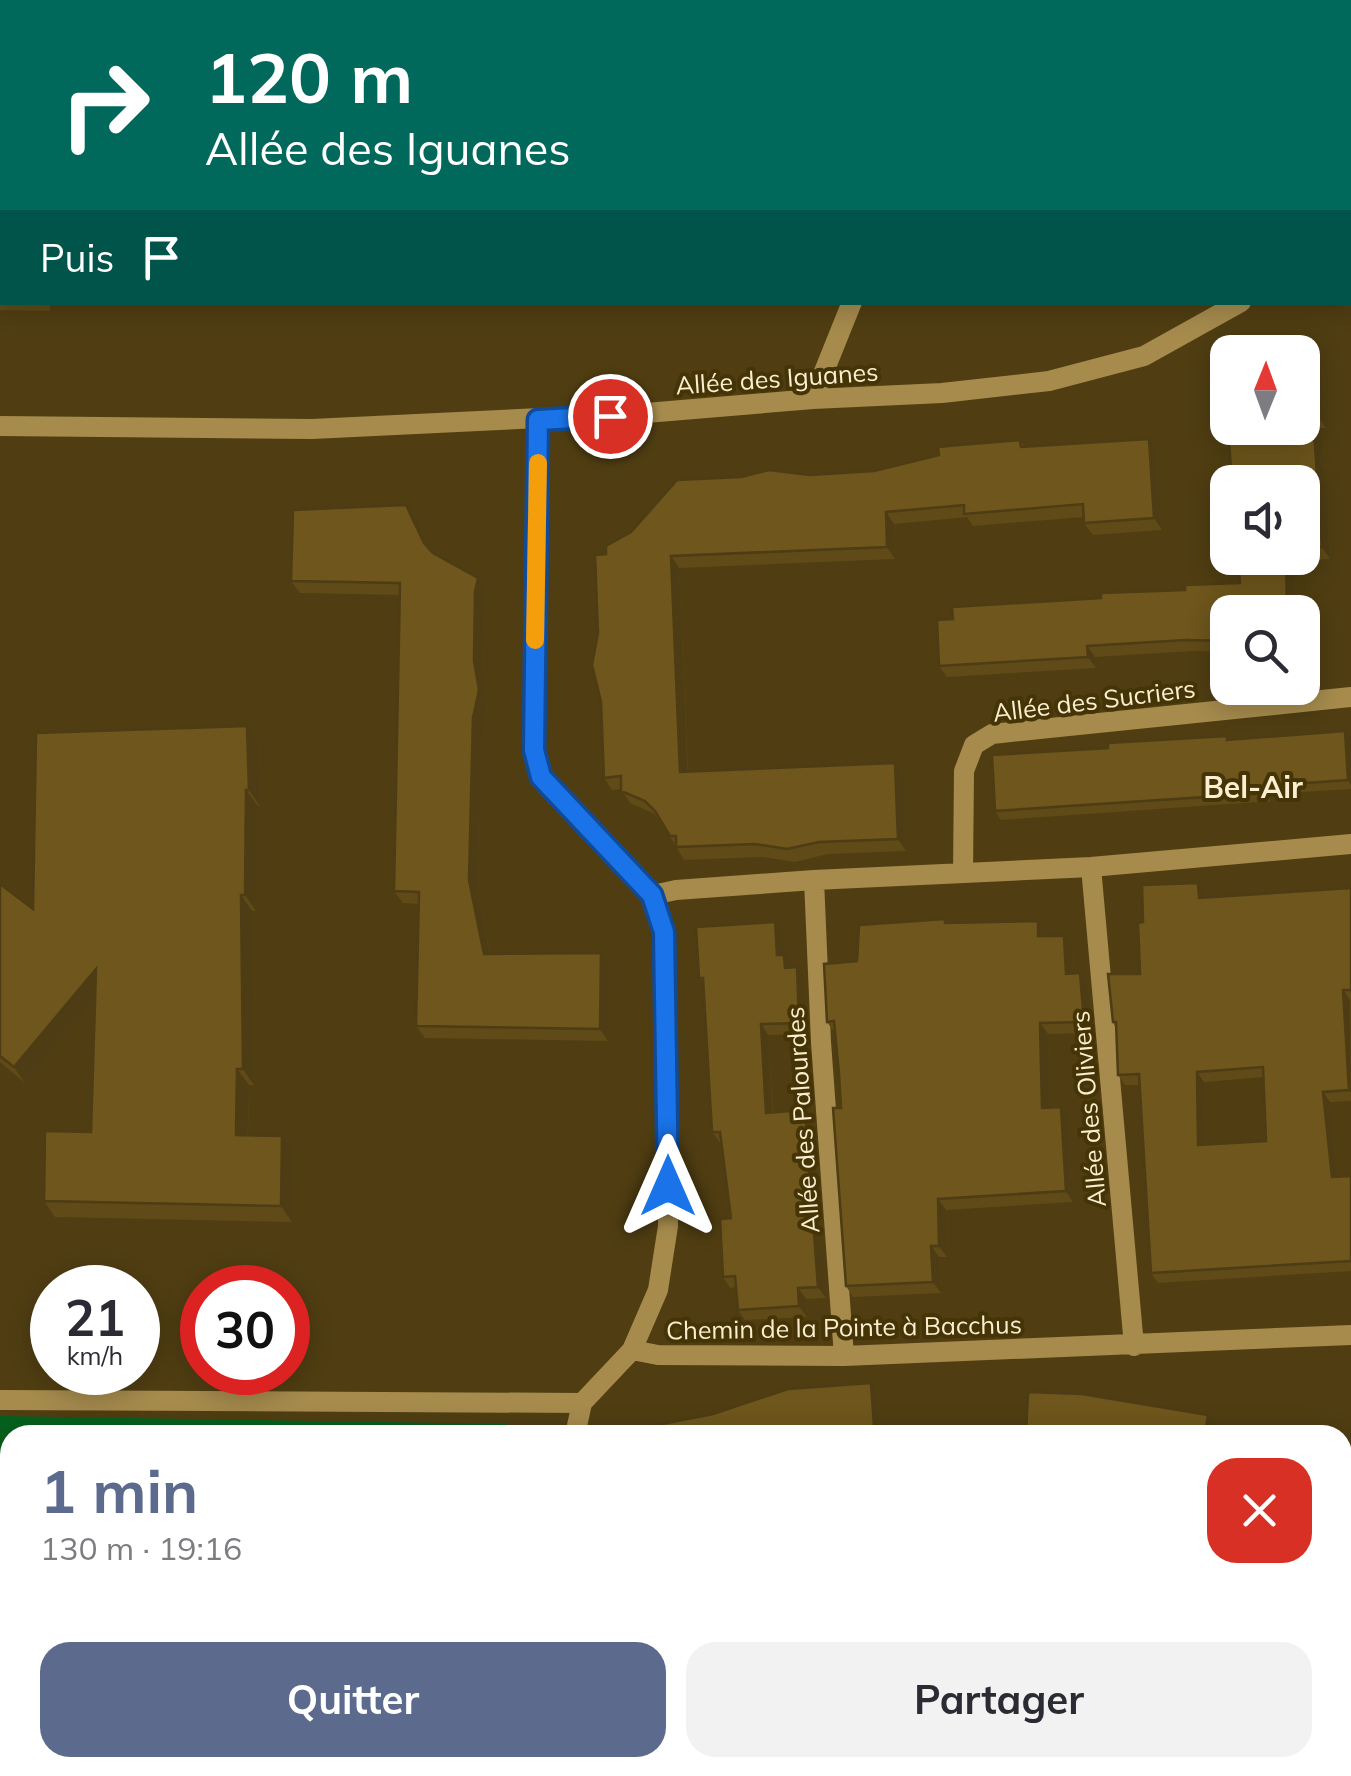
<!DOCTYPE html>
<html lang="fr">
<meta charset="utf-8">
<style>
:root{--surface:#fff;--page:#f2f2f3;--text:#2b2b33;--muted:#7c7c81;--accent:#5c6a8e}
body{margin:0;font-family:Mulish,sans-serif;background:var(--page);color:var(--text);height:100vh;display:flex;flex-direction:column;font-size:38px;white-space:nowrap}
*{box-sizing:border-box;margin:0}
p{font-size:32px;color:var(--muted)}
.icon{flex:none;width:55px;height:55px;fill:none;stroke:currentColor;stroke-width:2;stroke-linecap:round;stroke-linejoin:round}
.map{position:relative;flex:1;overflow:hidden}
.drawer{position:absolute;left:0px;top:1425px;width:1352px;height:352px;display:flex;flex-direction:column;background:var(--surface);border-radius:30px 30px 0 0;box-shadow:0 5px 25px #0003}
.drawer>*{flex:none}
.guide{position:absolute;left:0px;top:0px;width:1352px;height:305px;box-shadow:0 5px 25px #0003;background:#00695c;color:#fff;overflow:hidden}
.needle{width:65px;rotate:1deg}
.buttons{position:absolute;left:1210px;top:335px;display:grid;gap:20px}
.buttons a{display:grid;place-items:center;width:110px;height:110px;border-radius:20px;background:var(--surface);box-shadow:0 5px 25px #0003;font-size:50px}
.speed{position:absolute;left:30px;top:1265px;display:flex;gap:20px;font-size:50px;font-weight:700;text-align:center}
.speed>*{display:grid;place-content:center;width:130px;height:130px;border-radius:50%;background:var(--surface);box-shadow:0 5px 25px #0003;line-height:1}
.speed small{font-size:25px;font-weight:400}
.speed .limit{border:15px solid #d22;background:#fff;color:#111}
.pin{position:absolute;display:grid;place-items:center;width:85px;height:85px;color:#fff;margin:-42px;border:5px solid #fff;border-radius:50%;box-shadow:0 2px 10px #0007}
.me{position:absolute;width:110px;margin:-55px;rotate:0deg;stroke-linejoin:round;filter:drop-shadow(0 0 8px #0008)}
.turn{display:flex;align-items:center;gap:35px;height:210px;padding:0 40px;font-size:45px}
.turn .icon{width:130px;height:130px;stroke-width:2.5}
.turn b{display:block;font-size:70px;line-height:85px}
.then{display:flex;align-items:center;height:95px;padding:0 40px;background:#0003;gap:20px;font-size:38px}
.round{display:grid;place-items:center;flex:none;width:105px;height:105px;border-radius:30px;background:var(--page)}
.headline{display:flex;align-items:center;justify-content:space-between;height:170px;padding:0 40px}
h1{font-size:60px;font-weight:700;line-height:75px;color:var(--accent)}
.action{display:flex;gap:20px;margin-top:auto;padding:20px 40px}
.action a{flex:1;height:115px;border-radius:30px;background:var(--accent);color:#fff;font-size:40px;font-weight:700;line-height:115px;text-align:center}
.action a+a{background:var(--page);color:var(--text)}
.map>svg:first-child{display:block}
</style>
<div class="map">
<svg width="1351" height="1776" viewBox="0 0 1351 1776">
<rect width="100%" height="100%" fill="#503e12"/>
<!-- green -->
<path fill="#06601d" d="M 0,1416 L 506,1424 L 521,1435 L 10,1435 L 10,1768 L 197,1768 L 161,1776 L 0,1776 Z"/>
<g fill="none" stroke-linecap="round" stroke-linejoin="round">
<!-- minor -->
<path stroke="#a68b4d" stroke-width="20" d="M 909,2 L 909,0
M 1350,242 L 1351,242
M 813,399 L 852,302
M 538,420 L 533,749 L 541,777 L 653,895 L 664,933 L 668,1067 L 668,1226 L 658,1290 L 632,1350
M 0,426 L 312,429 L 646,413 L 813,399 L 942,393 L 1049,381 L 1144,356 L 1241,302
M 1091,867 L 1134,1346
M 963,873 L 964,771 L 974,745 L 992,734 L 1351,697
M 814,880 L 821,1042 L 844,1356
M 653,895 L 676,890 L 814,880 L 1091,867 L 1351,844
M 0,1400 L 582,1403 L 632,1350 L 658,1355 L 844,1356 L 1351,1335
M 575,1435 L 582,1403
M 198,1776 L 230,1768"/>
</g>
<!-- wall -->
<path fill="#5f4a18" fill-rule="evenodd" d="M 0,198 L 2,198 L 2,302 L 50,302 L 50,311 L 0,310 Z
M 1313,338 L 1321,349 L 1326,428 L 1321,428 L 1330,559 L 1294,561 L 1228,612 L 1228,652 L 1193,651 L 1095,657 L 1096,668 L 947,677 L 939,666 L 953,619 L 1101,598 L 1240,583 L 1238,558 L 1302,558 L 1302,482 Z
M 1020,440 L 1025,447 L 1157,451 L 1162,530 L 1093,535 L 1084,523 L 1084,517 L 973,526 L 967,517 L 894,524 L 895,559 L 679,568 L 688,771 L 904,775 L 906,851 L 828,854 L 795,862 L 763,857 L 684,860 L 660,820 L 653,813 L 630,803 L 621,789 L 612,790 L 604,778 L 598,633 L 606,554 L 810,475 L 874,471 Z
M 415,517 L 429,549 L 433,553 L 478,578 L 487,590 L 484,605 L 482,673 L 488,702 L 482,731 L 478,892 L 490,954 L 601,953 L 609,966 L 608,1041 L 425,1038 L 416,1026 L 419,904 L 403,903 L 394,891 L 399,595 L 300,593 L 291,581 Z
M 1227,736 L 1230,740 L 1351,739 L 1351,789 L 1270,794 L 1271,801 L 1001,820 L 995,811 L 1108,748 Z
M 258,742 L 260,806 L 258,806 L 256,911 L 252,911 L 254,1085 L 249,1085 L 248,1135 L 293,1152 L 292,1222 L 55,1217 L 44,1201 L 91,1132 L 95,999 L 25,1083 L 0,1062 L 0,884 L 33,909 Z
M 1351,888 L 1351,1101 L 1330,1102 L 1338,1177 L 1351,1176 L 1351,1271 L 1158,1283 L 1151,1273 L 1140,1085 L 1125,1085 L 1118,1075 L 1116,1028 L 1113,1022 L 1140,974 L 1143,922 L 1205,893 L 1205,898 ZM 1264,1077 L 1266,1141 L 1205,1144 L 1204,1082 Z
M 945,919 L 948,923 L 1046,932 L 1046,936 L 1072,947 L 1073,974 L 1080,973 L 1088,984 L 1092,1033 L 1048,1034 L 1050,1108 L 1061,1107 L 1069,1118 L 1073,1202 L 946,1210 L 947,1257 L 939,1257 L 941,1293 L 853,1297 L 846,1286 L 841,1108 L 835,1033 L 827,1022 L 857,961 Z
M 783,932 L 784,955 L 792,967 L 804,978 L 807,1034 L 768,1035 L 773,1112 L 813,1121 L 826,1298 L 806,1299 L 807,1317 L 745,1320 L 738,1310 L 736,1287 L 730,1288 L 723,1277 L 731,1218 L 722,1143 L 720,1143 L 712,1132 L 704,984 L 699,978 Z
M 871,1383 L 877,1392 L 881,1435 L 654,1435 Z
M 1351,1479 L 1351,1603 L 1342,1604 L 1342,1480 Z
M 494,1768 L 513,1768 L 505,1776 L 503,1776 Z"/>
<!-- shaded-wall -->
<path fill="#4d3c14" d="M 1313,338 L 1321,349 L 1326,428 L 1318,416 Z
M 1313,417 L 1321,428 L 1330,559 L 1322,547 Z
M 1149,439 L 1157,451 L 1162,530 L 1154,518 Z
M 406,505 L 415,517 L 432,556 L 424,543 Z
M 886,512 L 894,524 L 895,559 L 887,547 Z
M 671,556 L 679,568 L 688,784 L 680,772 Z
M 1286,558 L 1292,558 L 1294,561 L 1294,612 L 1287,612 Z
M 478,578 L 487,590 L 484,605 L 482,673 L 488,702 L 482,731 L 478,892 L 492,966 L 484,954 L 469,880 L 475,592 Z
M 1087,646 L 1095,657 L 1096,668 L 1088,657 Z
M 247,726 L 258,742 L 260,806 L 249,790 Z
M 1345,731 L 1351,739 L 1351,785 L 1348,780 Z
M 895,763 L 904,775 L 906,851 L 898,839 Z
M 1264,786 L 1270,794 L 1271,801 L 1265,793 Z
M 246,790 L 258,806 L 256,911 L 245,895 Z
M 1198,883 L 1205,893 L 1206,908 L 1199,898 Z
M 241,895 L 252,911 L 254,1085 L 243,1069 Z
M 1038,921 L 1046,932 L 1046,947 L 1038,936 Z
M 775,922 L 783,932 L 785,966 L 777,955 Z
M 1064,936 L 1072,947 L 1073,985 L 1066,974 Z
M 601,953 L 609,966 L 608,1041 L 600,1029 Z
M 784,955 L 792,966 L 793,979 L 785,968 Z
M 797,967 L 804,978 L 807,1034 L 799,1023 Z
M 96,969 L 107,985 L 25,1083 L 14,1067 Z
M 1080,973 L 1088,984 L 1092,1033 L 1084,1022 Z
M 1343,990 L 1350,1000 L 1351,1093 L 1349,1090 Z
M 1040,1023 L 1048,1034 L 1050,1119 L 1042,1108 Z
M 761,1024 L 768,1035 L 773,1123 L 766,1113 Z
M 237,1069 L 249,1085 L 247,1151 L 236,1135 Z
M 1197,1072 L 1204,1082 L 1205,1155 L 1198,1145 Z
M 1323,1092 L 1330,1102 L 1339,1187 L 1332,1177 Z
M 1061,1107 L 1069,1118 L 1073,1202 L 1066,1191 Z
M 805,1110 L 813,1121 L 826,1298 L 818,1287 Z
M 282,1136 L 293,1152 L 292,1222 L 281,1206 Z
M 938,1199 L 946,1210 L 947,1257 L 939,1246 Z
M 931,1246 L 939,1257 L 941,1293 L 933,1282 Z
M 798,1288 L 806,1299 L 807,1317 L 799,1306 Z
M 871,1383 L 877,1392 L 881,1435 L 874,1426 Z
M 1208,1415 L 1217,1428 L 1216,1435 L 1205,1435 Z
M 44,1768 L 66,1768 L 66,1776 L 37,1776 Z
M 405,1768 L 414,1768 L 414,1776 L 405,1776 Z"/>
<!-- building -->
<path fill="#6e561c" stroke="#4d3c14" stroke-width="2.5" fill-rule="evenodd" d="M 710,0 L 801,0 L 800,2 L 709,2 Z
M 1194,0 L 1351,0 L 1351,84 L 1350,2 L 1189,2 Z
M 0,198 L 2,198 L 2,299 L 0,299 Z
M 1313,338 L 1318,416 L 1313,417 L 1322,547 L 1302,549 L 1302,482 L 1232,482 L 1228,428 L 1302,428 L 1302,352 L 1228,352 L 1228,419 L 1222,344 Z
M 1149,439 L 1154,518 L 1084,523 L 1083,504 L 964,514 L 964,505 L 886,512 L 887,547 L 671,556 L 680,772 L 895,763 L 898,839 L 819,842 L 787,849 L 755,844 L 676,847 L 676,836 L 670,836 L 655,811 L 645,801 L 621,791 L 621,776 L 604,778 L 601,702 L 592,665 L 598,633 L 595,555 L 606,554 L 606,546 L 631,532 L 677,480 L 741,477 L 769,470 L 810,475 L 874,471 L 939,455 L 938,447 L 959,445 L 1020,440 L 1021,447 Z
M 406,505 L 424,543 L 433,553 L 478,578 L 475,592 L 474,661 L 479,690 L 473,718 L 469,880 L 484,954 L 601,953 L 600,1029 L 416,1026 L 419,892 L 394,891 L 400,583 L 291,581 L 293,510 Z
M 1238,558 L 1286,558 L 1287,612 L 1228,612 L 1228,641 L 1186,640 L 1087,646 L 1088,657 L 939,666 L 937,620 L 953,619 L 952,607 L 1101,598 L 1101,593 L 1185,590 L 1185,585 L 1240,583 Z
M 247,726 L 249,790 L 246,790 L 245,895 L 241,895 L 243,1069 L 237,1069 L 236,1135 L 282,1136 L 281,1206 L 44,1201 L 45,1131 L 91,1132 L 96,969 L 14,1067 L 0,1056 L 0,884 L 33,909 L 36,733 Z
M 1345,731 L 1348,780 L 1264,786 L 1265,793 L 995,811 L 992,755 L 1108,748 L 1108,743 L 1227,736 L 1227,740 Z
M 1198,883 L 1199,898 L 1351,888 L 1351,990 L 1343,990 L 1349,1090 L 1323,1092 L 1332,1177 L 1351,1176 L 1351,1261 L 1151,1273 L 1139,1074 L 1118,1075 L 1116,1022 L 1113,1022 L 1108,974 L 1140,974 L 1138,923 L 1143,922 L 1142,885 ZM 1263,1067 L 1266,1141 L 1198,1145 L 1197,1072 Z
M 945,919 L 945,923 L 1038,921 L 1038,936 L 1064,936 L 1066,974 L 1080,973 L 1084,1022 L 1040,1023 L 1042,1108 L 1061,1107 L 1066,1191 L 938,1199 L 939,1246 L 931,1246 L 933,1282 L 846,1286 L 833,1108 L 841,1108 L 839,1074 L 834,1021 L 827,1022 L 824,964 L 857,961 L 859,925 Z
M 775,922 L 777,955 L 784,955 L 785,968 L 797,967 L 799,1023 L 761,1024 L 766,1113 L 805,1110 L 818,1287 L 798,1288 L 799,1306 L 738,1310 L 735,1276 L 723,1277 L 720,1219 L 731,1218 L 720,1132 L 712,1132 L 703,978 L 699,978 L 696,927 Z
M 871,1383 L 874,1426 L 808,1430 L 810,1435 L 654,1435 L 652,1426 L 713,1414 L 788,1389 Z
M 1028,1392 L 1082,1394 L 1208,1415 L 1205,1435 L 1026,1435 Z
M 1351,1479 L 1351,1590 L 1342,1591 L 1342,1480 Z
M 0,1484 L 10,1485 L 10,1768 L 44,1768 L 37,1776 L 0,1776 Z
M 356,1768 L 405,1768 L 405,1776 L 341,1776 L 341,1775 Z"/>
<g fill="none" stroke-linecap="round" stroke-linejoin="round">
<defs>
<path id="route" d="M 610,416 L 538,420 L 534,750 L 541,777 L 652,895 L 664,932 L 668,1186"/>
</defs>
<!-- route casing -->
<use href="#route" stroke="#114b97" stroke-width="25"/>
<!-- route -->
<use href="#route" stroke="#1a73e8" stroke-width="18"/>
<!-- slow -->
<path stroke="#f59e0b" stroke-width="18" d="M 535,640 L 538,463"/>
</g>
<g text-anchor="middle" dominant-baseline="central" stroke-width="8" stroke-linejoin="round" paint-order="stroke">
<!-- street labels -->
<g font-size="25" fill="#fceed1" stroke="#453405">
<text transform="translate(777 378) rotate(-4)">Allée des Iguanes</text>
<text transform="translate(1094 700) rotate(-7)">Allée des Sucriers</text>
<text transform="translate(1088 1109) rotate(-95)">Allée des Oliviers</text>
<text transform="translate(802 1120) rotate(-94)">Allée des Palourdes</text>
<text transform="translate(844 1327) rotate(-1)">Chemin de la Pointe à Bacchus</text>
</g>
<!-- quarter labels -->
<g font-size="30" font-weight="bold" fill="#fceed1" stroke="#453405">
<text x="1253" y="787">Bel-Air</text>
</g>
</g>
</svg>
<div class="buttons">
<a><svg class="needle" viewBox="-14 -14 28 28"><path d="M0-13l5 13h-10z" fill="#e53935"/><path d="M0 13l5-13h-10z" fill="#7c7c81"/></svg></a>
<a><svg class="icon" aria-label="sound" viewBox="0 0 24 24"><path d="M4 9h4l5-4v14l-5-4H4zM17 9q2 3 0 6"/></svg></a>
<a><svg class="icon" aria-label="search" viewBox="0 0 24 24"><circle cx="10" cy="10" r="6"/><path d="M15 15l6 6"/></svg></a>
</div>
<div class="speed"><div>21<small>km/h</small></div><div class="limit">30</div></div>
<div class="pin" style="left:610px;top:416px;background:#d93025"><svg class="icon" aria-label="arrive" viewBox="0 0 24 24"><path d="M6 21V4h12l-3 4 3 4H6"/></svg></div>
<svg class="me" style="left:668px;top:1186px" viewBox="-20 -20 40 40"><path d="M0-17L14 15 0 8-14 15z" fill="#1a73e8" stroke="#fff" stroke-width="4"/></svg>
<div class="guide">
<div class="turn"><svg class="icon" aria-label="right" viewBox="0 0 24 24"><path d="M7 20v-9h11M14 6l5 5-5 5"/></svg><div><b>120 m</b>Allée des Iguanes</div></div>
<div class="then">Puis<svg class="icon" aria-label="arrive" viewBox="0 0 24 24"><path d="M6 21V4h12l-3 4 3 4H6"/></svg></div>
</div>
<section class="drawer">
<div class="headline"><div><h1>1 min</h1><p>130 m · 19:16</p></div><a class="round" style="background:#d93025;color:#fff"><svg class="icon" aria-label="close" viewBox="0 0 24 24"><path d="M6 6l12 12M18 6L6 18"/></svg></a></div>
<div class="action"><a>Quitter</a><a>Partager</a></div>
</section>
</div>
